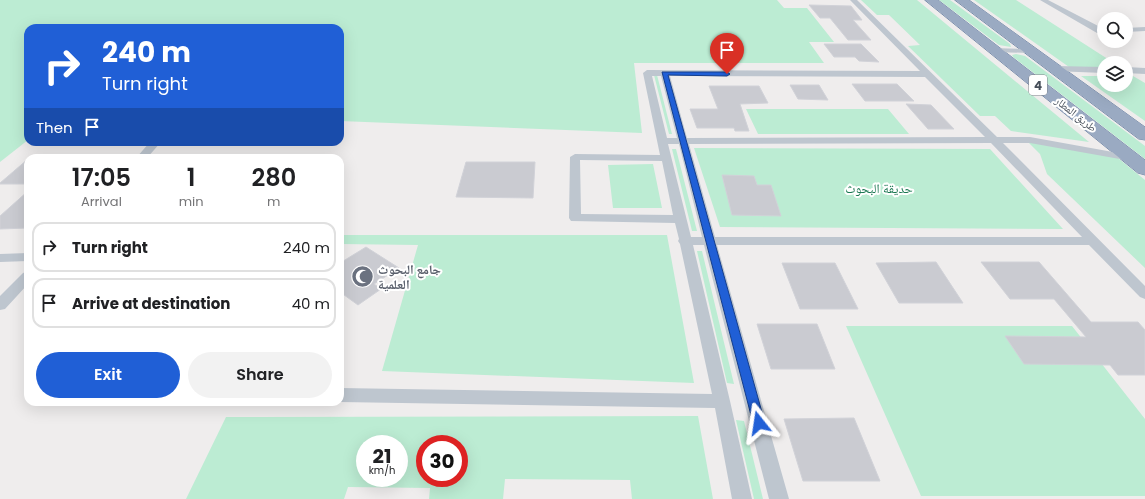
<!DOCTYPE html>
<meta charset="utf-8">
<style>
:root{--surface:#fff;--page:#f2f2f2;--text:#202124;--muted:#757577;--line:#e0e0e0;--accent:#205fd6}
body{margin:0;font-family:Poppins,"Noto Naskh Arabic",sans-serif;background:var(--page);color:var(--text);height:100vh;display:flex;flex-direction:column;font-size:15px;white-space:nowrap}
*{box-sizing:border-box;margin:0}
p{font-size:13px;color:var(--muted)}
.icon{flex:none;width:22px;height:22px;fill:none;stroke:currentColor;stroke-width:2;stroke-linecap:round;stroke-linejoin:round}
.map{position:relative;flex:1;overflow:hidden}
.side{position:absolute;left:24px;top:154px;width:320px;height:252px;display:flex;flex-direction:column;background:var(--surface);border-radius:12px;box-shadow:0 4px 16px #0002}
.side>*{flex:none}
.guide{position:absolute;left:24px;top:24px;width:320px;height:122px;border-radius:12px;box-shadow:0 4px 16px #0002;background:#205fd6;color:#fff;overflow:hidden}
.buttons{position:absolute;left:1097px;top:12px;display:grid;gap:8px}
.buttons a{display:grid;place-items:center;width:36px;height:36px;border-radius:50%;background:var(--surface);box-shadow:0 4px 16px #0002;font-size:20px}
.speed{position:absolute;left:356px;top:435px;display:flex;gap:8px;font-size:20px;font-weight:700;text-align:center}
.speed>*{display:grid;place-content:center;width:52px;height:52px;border-radius:50%;background:var(--surface);box-shadow:0 4px 16px #0002;line-height:1}
.speed small{font-size:10px;font-weight:400}
.speed .limit{border:6px solid #d22;background:#fff;color:#111}
.pin{position:absolute;display:grid;place-items:center;width:34px;height:34px;color:#fff;margin:-41px -17px;border-radius:50% 50% 50% 0;rotate:-45deg;box-shadow:0 0 4px #0007}
.pin .icon{rotate:45deg}
.me{position:absolute;width:44px;margin:-22px;rotate:345deg;stroke-linejoin:round;filter:drop-shadow(0 0 3px #0008)}
.turn{display:flex;align-items:center;gap:14px;height:84px;padding:0 12px;font-size:18px}
.turn .icon{width:52px;height:52px;stroke-width:2.5}
.turn b{display:block;font-size:28px;line-height:34px}
.then{display:flex;align-items:center;height:38px;padding:0 12px;background:#0003;gap:8px;font-size:15px}
.eta{display:flex;justify-content:space-evenly;align-items:center;height:68px;text-align:center}
.eta b{font-size:24px;font-weight:600;line-height:28px}
.cta{display:flex;gap:8px;margin-top:auto;padding:8px 12px}
.cta a{flex:1;height:46px;border-radius:24px;background:var(--accent);color:#fff;font-size:16px;font-weight:600;line-height:46px;text-align:center}
.cta a+a{background:var(--page);color:var(--text)}
ul{padding:0;list-style:none}
li{display:flex;align-items:center;gap:12px;height:50px;margin:0 8px 6px;padding:0 4px;border:2px solid var(--line);border-radius:12px}
li div{flex:1}
li b{display:block;font-size:15px}
li em{font-style:normal}
.map>svg:first-child{display:block}
</style>
<div class="map">
<svg width="1145" height="499" viewBox="0 0 1145 499">
<rect width="100%" height="100%" fill="#efeded"/>
<!-- green -->
<path fill="#bcecd3" fill-rule="evenodd" d="M 0,0 L 777,0 L 784,8 L 807,8 L 834,42 L 809,42 L 824,63 L 634,63 L 642,133 L 340,121 L 340,28 L 28,28 L 28,140 L 0,162 Z
M 861,0 L 917,0 L 1089,142 L 1011,131 L 995,116 L 980,116 L 908,46 L 920,45 L 889,15 L 877,15 Z
M 939,0 L 950,0 L 1010,44 L 1011,47 L 999,45 Z
M 974,0 L 1016,0 L 1114,63 L 1104,63 L 1104,68 L 1069,67 Z
M 1016,54 L 1025,56 L 1145,146 L 1145,159 L 1013,57 L 1012,55 Z
M 654,75 L 657,75 L 672,134 L 669,134 Z
M 1081,76 L 1104,76 L 1104,85 L 1126,85 L 1126,76 L 1133,76 L 1145,83 L 1145,121 Z
M 746,109 L 888,109 L 909,134 L 758,134 Z
M 1027,141 L 1118,158 L 1145,180 L 1145,268 L 1047,174 L 1040,154 Z
M 694,148 L 990,149 L 1063,229 L 720,227 Z
M 672,149 L 676,149 L 697,231 L 692,231 Z
M 653,164 L 662,208 L 613,208 L 608,165 Z
M 340,235 L 667,235 L 694,383 L 382,371 L 418,245 L 340,244 Z
M 697,251 L 702,251 L 734,384 L 727,383 Z
M 846,326 L 1072,326 L 1145,419 L 1145,496 L 921,496 Z
M 698,416 L 713,499 L 632,499 L 630,480 L 505,479 L 503,499 L 429,499 L 430,488 L 348,487 L 344,499 L 186,499 L 226,417 ZM 365,444 L 399,444 L 399,478 L 365,478 ZM 425,444 L 459,444 L 459,478 L 425,478 Z
M 736,420 L 744,421 L 763,499 L 754,499 Z"/>
<!-- building -->
<path fill="#cacbd1" stroke="#d1d2d8" d="M 809,5 L 851,6 L 862,20 L 853,20 L 871,40 L 848,40 L 830,18 L 820,18 Z
M 824,44 L 861,44 L 879,62 L 859,61 L 855,57 L 834,57 Z
M 852,84 L 897,84 L 914,101 L 865,101 Z
M 790,85 L 819,85 L 828,100 L 798,99 Z
M 709,86 L 759,86 L 768,103 L 740,104 L 749,131 L 735,131 L 734,128 L 697,128 L 690,109 L 718,109 Z
M 906,104 L 931,105 L 954,129 L 928,129 Z
M 28,159 L 28,184 L 0,184 L 0,183 Z
M 466,162 L 535,162 L 533,198 L 456,197 Z
M 722,175 L 754,176 L 757,185 L 771,185 L 781,216 L 732,215 Z
M 28,191 L 28,228 L 0,229 L 0,216 Z
M 366,247 L 399,268 L 374,284 L 381,289 L 358,305 L 340,292 L 340,263 Z
M 936,262 L 963,303 L 899,303 L 876,263 Z
M 981,262 L 1039,262 L 1091,322 L 1138,322 L 1145,330 L 1145,375 L 1118,375 L 1110,365 L 1024,364 L 1005,336 L 1086,337 L 1054,299 L 1010,299 Z
M 782,263 L 835,263 L 858,309 L 800,309 Z
M 757,324 L 817,324 L 835,369 L 771,369 Z
M 854,418 L 880,481 L 803,481 L 784,419 Z"/>
<g fill="none" stroke-linecap="round" stroke-linejoin="round">
<defs>
<path id="trunk" d="M 925,0 L 938,0 L 1145,160 L 1145,175 L 1138,173 Z
M 955,0 L 969,0 L 1145,127 L 1145,140 L 1139,139 Z"/>
</defs>
<!-- trunk casing -->
<use href="#trunk" stroke="#7186a6" stroke-width="1"/>
<!-- minor -->
<path fill="#bec6cf" fill-rule="evenodd" d="M 850,0 L 857,0 L 997,137 L 1030,137 L 1135,156 L 1136,158 L 1131,161 L 1030,143 L 1003,143 L 1145,286 L 1145,299 L 1140,297 L 1089,245 L 717,245 L 789,499 L 769,499 L 704,245 L 693,245 L 730,401 L 752,499 L 732,499 L 715,408 L 340,402 L 340,388 L 712,394 L 680,244 L 678,241 L 679,239 L 675,223 L 571,221 L 569,218 L 570,157 L 575,154 L 660,155 L 643,73 L 647,70 L 920,71 ZM 652,76 L 661,76 L 677,138 L 667,138 ZM 670,76 L 925,77 L 985,137 L 687,138 ZM 991,143 L 1082,237 L 715,237 L 689,144 ZM 668,144 L 679,144 L 702,237 L 691,237 ZM 580,160 L 662,161 L 673,215 L 581,214 Z
M 1040,0 L 1048,0 L 1104,29 L 1104,33 L 1097,33 Z
M 1145,27 L 1145,31 L 1126,32 L 1126,28 Z
M 991,48 L 1030,49 L 1034,51 L 1030,53 L 994,52 L 990,50 Z
M 1056,66 L 1104,67 L 1104,73 L 1053,71 L 1052,69 Z
M 1126,67 L 1145,68 L 1145,74 L 1126,73 Z
M 150,142 L 161,142 L 147,158 L 136,158 Z
M 28,253 L 28,261 L 0,262 L 0,254 Z
M 28,271 L 28,284 L 5,309 L 0,310 L 0,296 L 23,273 Z"/>
<!-- trunk -->
<use href="#trunk" fill="#9aaac2" fill-rule="evenodd"/>
</g>
<!-- route -->
<path fill="#205fd6" stroke="#153e8b" d="M 662,72 L 727,72 L 730,74 L 727,76 L 668,75 L 765,423 L 763,427 L 759,428 L 754,427 L 753,423 Z"/>
<!-- icons -->
<defs>
<symbol id="mosque-disc" viewBox="-11 -11 22 22"><circle r="9.5" fill="#6b7280" stroke="#fff"/><path d="M3.5-4.9A6 6 0 1 0 3.5 4.9A5 5 0 1 1 3.5-4.9Z" fill="#fff"/></symbol>
</defs>
<g fill-rule="evenodd">
<use href="#mosque-disc" x="350" y="264" width="25" height="25"/>
</g>
<g text-anchor="middle" dominant-baseline="central" stroke-width="4" stroke-linejoin="round" paint-order="stroke">
<!-- far-street labels -->
<g font-size="11" fill="#464e59" stroke="#fff">
<text transform="translate(1076 114) rotate(38)">طريق المطار</text>
</g>
<!-- shield labels -->
<rect fill="#fff" stroke="#7e838b" stroke-width="1" x="1029" y="75" width="18" height="20" rx="3"/>
<g font-size="12" font-weight="bold" fill="#464e59">
<text x="1038" y="85">4</text>
</g>
<!-- park labels -->
<g font-size="13" fill="#1a7751" stroke="#fff">
<text x="879" y="188">حديقة البحوث</text>
</g>
<!-- worship labels -->
<g font-size="13" font-weight="bold" fill="#5b616d" stroke="#fff" text-anchor="start">
<text x="378" y="269">جامع البحوث<tspan x="378" dy="15">العلمية</tspan></text>
</g>
</g>
</svg>
<div class="buttons">
<a><svg class="icon" aria-label="search" viewBox="0 0 24 24"><circle cx="10" cy="10" r="6"/><path d="M15 15l6 6"/></svg></a>
<a><svg class="icon" aria-label="layers" viewBox="0 0 24 24"><path d="M12 4l9 5-9 5-9-5zM3 14l9 5 9-5"/></svg></a>
</div>
<div class="speed"><div>21<small>km/h</small></div><div class="limit">30</div></div>
<div class="pin" style="left:727px;top:74px;background:#d93025"><svg class="icon" aria-label="arrive" viewBox="0 0 24 24"><path d="M6 21V4h12l-3 4 3 4H6"/></svg></div>
<svg class="me" style="left:759px;top:423px" viewBox="-20 -20 40 40"><path d="M0-17L14 15 0 8-14 15z" fill="#205fd6" stroke="#fff" stroke-width="4"/></svg>
<div class="guide">
<div class="turn"><svg class="icon" aria-label="right" viewBox="0 0 24 24"><path d="M7 20v-9h11M14 6l5 5-5 5"/></svg><div><b>240 m</b>Turn right</div></div>
<div class="then">Then<svg class="icon" aria-label="arrive" viewBox="0 0 24 24"><path d="M6 21V4h12l-3 4 3 4H6"/></svg></div>
</div>
<section class="side">
<div class="eta">
<div><b>17:05</b><p>Arrival</p></div>
<div><b>1</b><p>min</p></div>
<div><b>280</b><p>m</p></div>
</div>
<ul>
<li><svg class="icon" aria-label="right" viewBox="0 0 24 24"><path d="M7 20v-9h11M14 6l5 5-5 5"/></svg><div><b>Turn right</b></div><em>240 m</em></li>
<li><svg class="icon" aria-label="arrive" viewBox="0 0 24 24"><path d="M6 21V4h12l-3 4 3 4H6"/></svg><div><b>Arrive at destination</b></div><em>40 m</em></li>
</ul>
<div class="cta"><a>Exit</a><a>Share</a></div>
</section>
</div>
